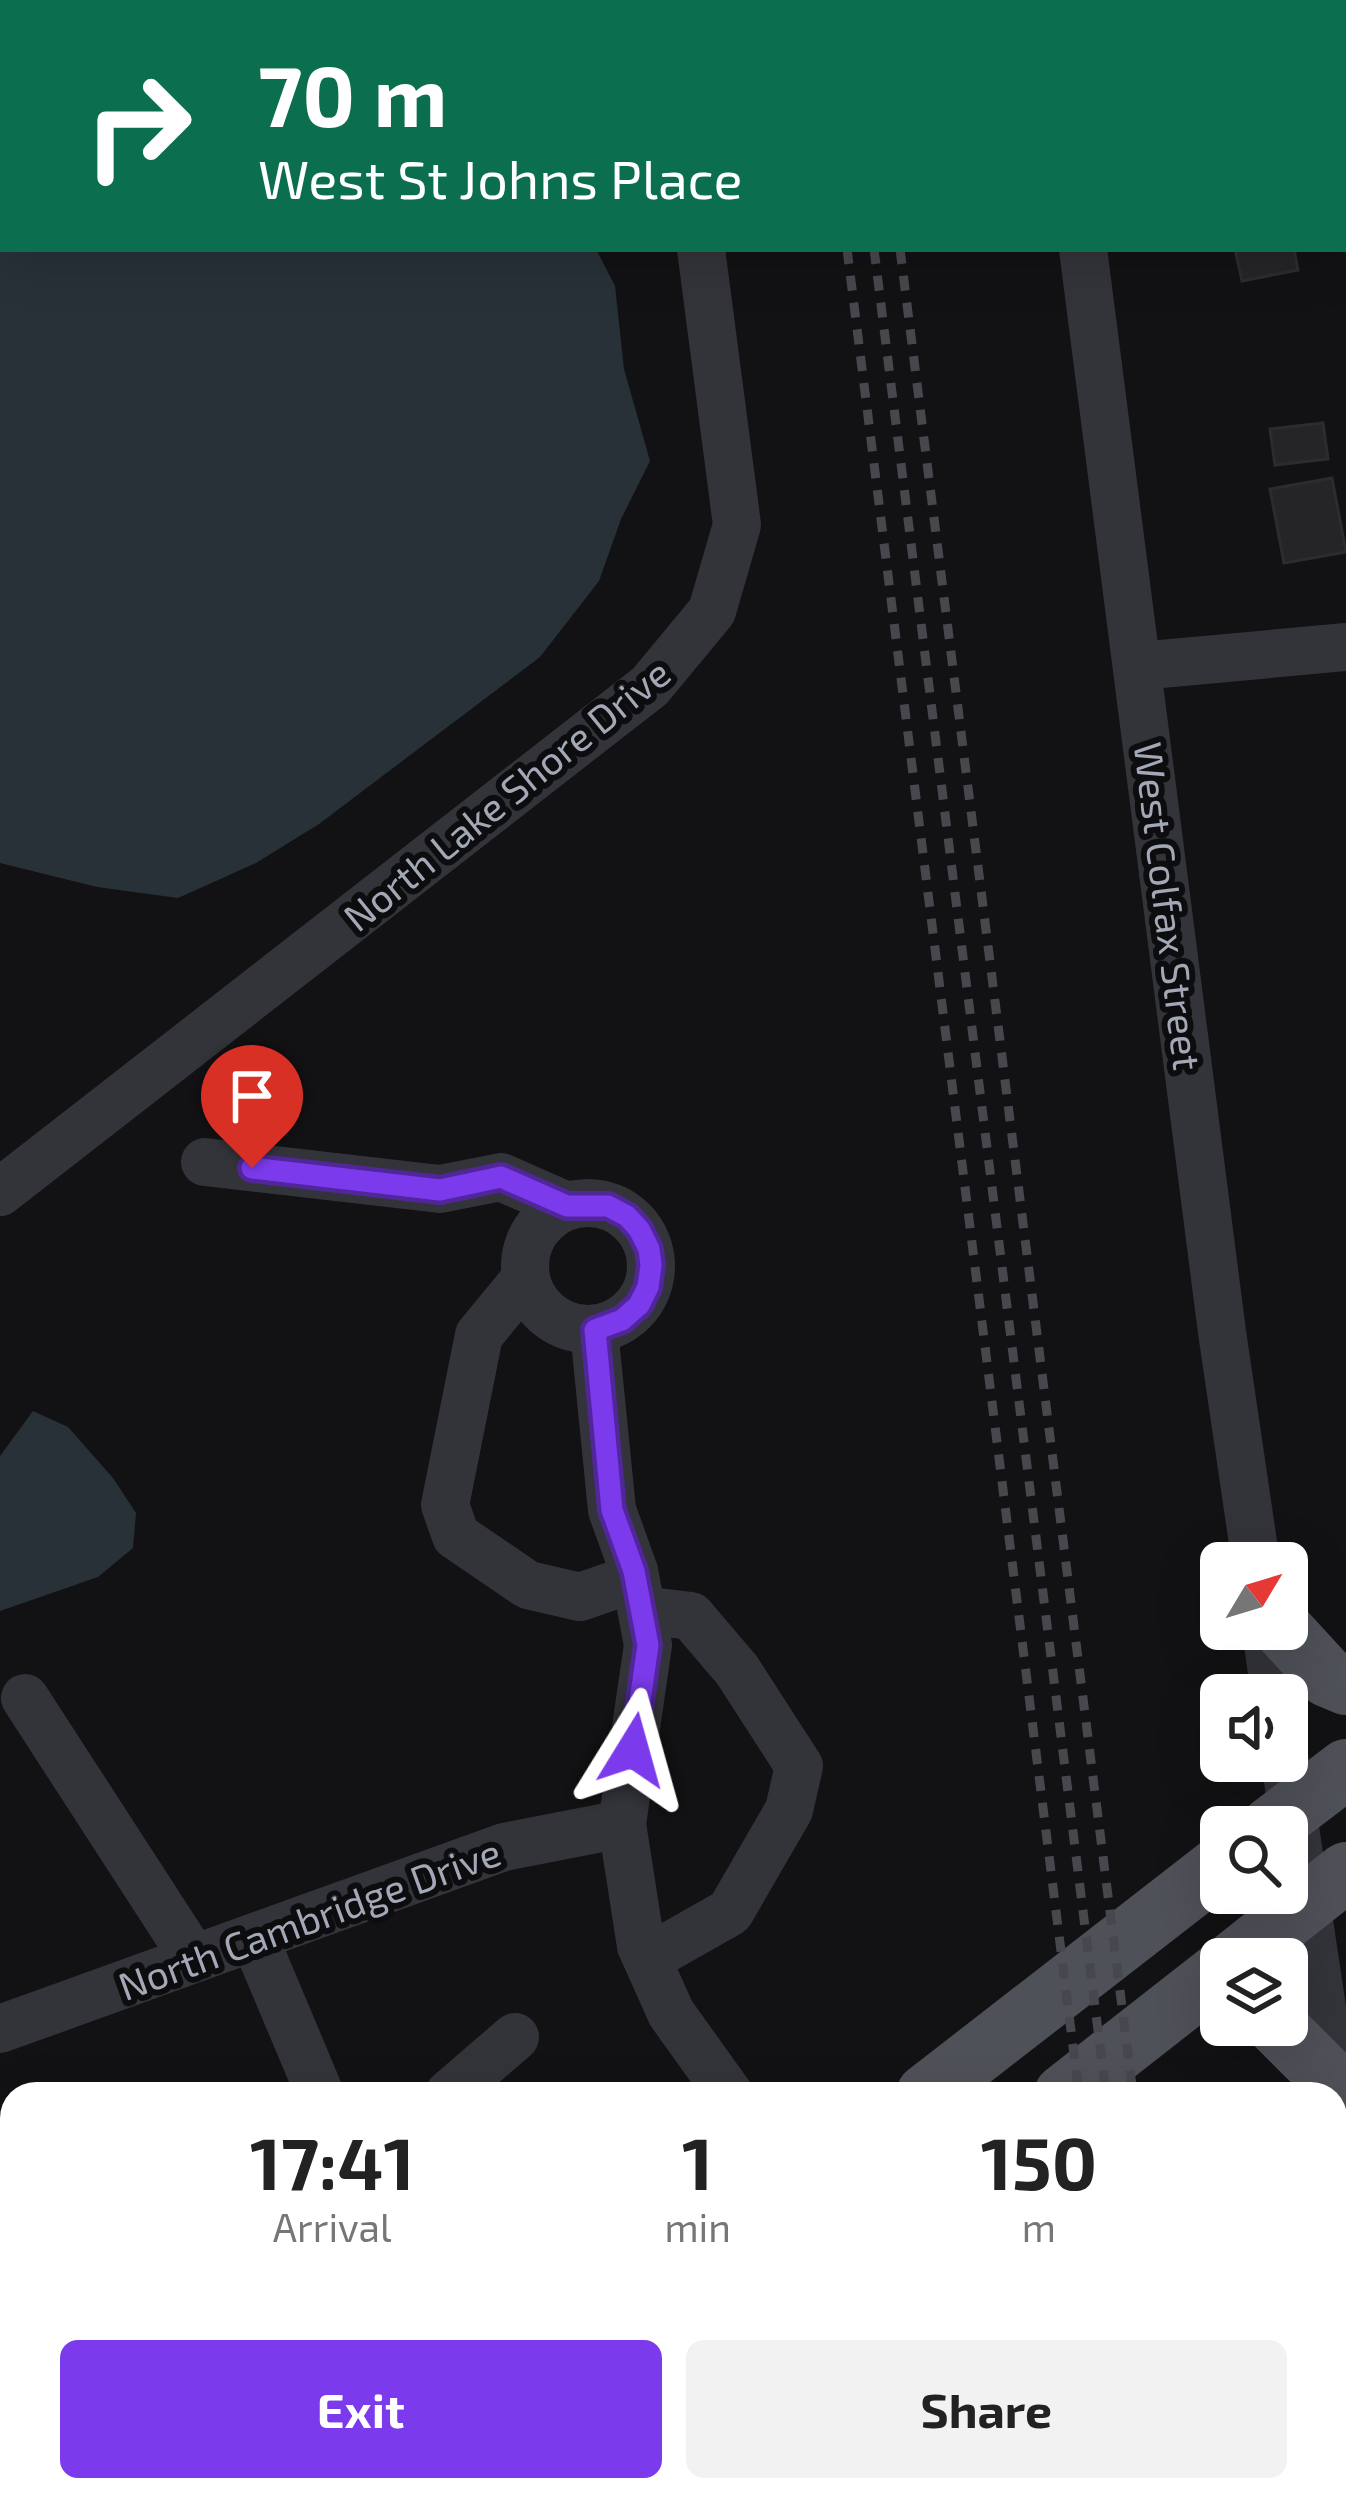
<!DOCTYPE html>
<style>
:root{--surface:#fff;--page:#f2f2f2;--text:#222;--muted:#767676;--accent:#7c3aed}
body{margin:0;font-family:"Exo 2",sans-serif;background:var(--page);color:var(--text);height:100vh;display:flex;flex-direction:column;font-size:45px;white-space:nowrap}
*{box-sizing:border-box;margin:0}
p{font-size:39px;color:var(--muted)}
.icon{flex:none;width:66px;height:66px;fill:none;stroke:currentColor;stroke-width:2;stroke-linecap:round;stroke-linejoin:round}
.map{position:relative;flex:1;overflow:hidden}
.sheet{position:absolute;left:0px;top:2082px;width:1347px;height:420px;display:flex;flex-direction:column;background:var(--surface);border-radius:36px 36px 0 0;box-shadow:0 12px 48px #0002}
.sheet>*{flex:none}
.banner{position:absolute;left:0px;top:0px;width:1347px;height:252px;box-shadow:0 12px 48px #0002;background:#0b6e4f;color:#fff;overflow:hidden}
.needle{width:78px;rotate:52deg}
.fabs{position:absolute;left:1200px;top:1542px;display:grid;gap:24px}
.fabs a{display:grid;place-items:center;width:108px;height:108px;border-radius:18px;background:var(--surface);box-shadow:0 12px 48px #0002;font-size:60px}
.pin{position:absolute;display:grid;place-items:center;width:102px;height:102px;color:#fff;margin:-123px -51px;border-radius:50% 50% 50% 0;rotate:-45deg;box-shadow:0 0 12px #0007}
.pin .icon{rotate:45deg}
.me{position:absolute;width:132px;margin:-66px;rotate:8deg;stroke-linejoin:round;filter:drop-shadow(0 0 9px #0008)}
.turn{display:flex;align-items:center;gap:42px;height:252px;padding:0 60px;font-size:54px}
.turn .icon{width:156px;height:156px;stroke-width:2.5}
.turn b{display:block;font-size:84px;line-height:102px}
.eta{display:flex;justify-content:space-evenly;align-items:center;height:204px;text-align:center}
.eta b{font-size:72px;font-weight:700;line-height:84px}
.primary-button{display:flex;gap:24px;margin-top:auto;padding:24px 60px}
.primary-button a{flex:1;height:138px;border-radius:18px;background:var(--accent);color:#fff;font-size:48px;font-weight:700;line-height:138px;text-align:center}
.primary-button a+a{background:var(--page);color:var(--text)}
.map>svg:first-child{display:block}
</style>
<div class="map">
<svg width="1346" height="2502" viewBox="0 0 1346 2502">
<rect width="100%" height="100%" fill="#121214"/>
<!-- built -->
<path fill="#1e1e21" d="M 478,2490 L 1018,2490 L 1020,2502 L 463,2502 Z"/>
<!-- water -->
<path fill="#283138" d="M 0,0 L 329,3 L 3,3 L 3,249 L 596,249 L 615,286 L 624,369 L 650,461 L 621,519 L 599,581 L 540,657 L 319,824 L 256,863 L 178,898 L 97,887 L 0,863 Z
M 33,1411 L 68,1427 L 113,1478 L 136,1513 L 133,1548 L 98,1577 L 0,1611 L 0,1456 Z"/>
<!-- building -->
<path fill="#252528" stroke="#2c2c30" stroke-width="3" d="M 482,0 L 592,0 L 586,3 Z
M 1235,249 L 1294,249 L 1298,270 L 1242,281 Z
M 1323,423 L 1328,459 L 1275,465 L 1270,429 Z
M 1332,478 L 1346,552 L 1284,563 L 1270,489 Z"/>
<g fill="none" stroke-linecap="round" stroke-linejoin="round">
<!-- minor -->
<path stroke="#333439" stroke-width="48" d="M 1050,0 L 1050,3
M 685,3 L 686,0
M 1083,249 L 1222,1332 L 1256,1563
M 1139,666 L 1346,647
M 205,1162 L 440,1189 L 501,1177 L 567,1206
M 0,1192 L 650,686 L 712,611 L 737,525 L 701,249
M525 1266a63 63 0 1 1 126 0a63 63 0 1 1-126 0Z
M 526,1278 L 479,1335 L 445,1505 L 456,1536 L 528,1585 L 580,1597 L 635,1578
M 594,1330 L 612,1510 L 634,1571 L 648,1645 L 622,1824 L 641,1946 L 671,2013 L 729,2094
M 642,1610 L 691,1616 L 737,1670 L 799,1766 L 789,1810 L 730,1912 L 647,1959
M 1266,1629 L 1275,1695
M 25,1698 L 194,1959
M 1285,1761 L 1346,2168
M 254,1937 L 320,2094
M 0,2029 L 504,1847 L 622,1824
M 449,2094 L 515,2037
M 0,2228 L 12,2253
M 0,2356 L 12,2348
M 929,2490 L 938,2502
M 794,2502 L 809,2490"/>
<!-- major -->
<path stroke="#4f5158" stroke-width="60" d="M 1283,1629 L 1327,1677 L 1346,1685
M 1270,1827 L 1346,1769
M 1236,1959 L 1346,1872
M 1276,2025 L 1334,2083
M 926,2094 L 1221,1865
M 1064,2094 L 1221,1971
M 410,2502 L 426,2490
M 519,2502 L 535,2490"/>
<!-- rail -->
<path stroke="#46484e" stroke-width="9" stroke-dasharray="15 12" stroke-linecap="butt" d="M 815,0 L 816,3
M 843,0 L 843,3
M 868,0 L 869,3
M 847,249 L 1079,2094
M 874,249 L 1106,2094
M 900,249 L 1133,2094
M 1129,2490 L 1131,2502
M 1157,2490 L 1158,2502
M 1183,2490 L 1184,2502"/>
</g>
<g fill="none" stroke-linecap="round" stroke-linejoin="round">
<defs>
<path id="route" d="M 252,1168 L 440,1190 L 501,1177 L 567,1206 L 608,1206 L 627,1216 L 639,1229 L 649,1249 L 651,1265 L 648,1287 L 639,1305 L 622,1320 L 595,1330 L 612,1510 L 634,1571 L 648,1645 L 633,1750"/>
</defs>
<!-- route casing -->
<use href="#route" stroke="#51269a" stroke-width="30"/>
<!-- route -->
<use href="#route" stroke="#7c3aed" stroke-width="21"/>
</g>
<g text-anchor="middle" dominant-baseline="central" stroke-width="12" stroke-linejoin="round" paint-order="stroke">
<!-- street labels -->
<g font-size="39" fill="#a2a8b5" stroke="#0d0d0f">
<text transform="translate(506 794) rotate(-39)">North Lake Shore Drive</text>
<text transform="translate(1169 906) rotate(83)">West Colfax Street</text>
<text transform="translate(309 1918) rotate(-20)">North Cambridge Drive</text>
</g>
</g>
</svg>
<div class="fabs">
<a><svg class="needle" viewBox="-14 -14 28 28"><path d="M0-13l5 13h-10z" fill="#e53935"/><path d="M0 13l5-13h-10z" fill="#767676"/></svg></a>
<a><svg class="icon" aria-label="sound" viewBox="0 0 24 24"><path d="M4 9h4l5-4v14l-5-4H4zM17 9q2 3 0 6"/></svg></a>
<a><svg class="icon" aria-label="search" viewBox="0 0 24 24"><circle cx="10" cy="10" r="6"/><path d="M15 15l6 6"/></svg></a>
<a><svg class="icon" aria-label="layers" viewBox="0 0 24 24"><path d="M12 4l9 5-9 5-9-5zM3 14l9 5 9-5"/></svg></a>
</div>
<div class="pin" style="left:252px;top:1168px;background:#d93025"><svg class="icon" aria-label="arrive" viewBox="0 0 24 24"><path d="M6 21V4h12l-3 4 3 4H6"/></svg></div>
<svg class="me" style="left:633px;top:1750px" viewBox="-20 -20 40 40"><path d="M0-17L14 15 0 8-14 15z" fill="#7c3aed" stroke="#fff" stroke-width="4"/></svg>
<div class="banner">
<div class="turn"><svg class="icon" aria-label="right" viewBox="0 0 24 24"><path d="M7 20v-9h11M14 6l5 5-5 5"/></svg><div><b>70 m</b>West St Johns Place</div></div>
</div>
<section class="sheet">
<div class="eta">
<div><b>17:41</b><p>Arrival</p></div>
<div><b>1</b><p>min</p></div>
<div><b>150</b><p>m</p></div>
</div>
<div class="primary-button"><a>Exit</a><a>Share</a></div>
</section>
</div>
